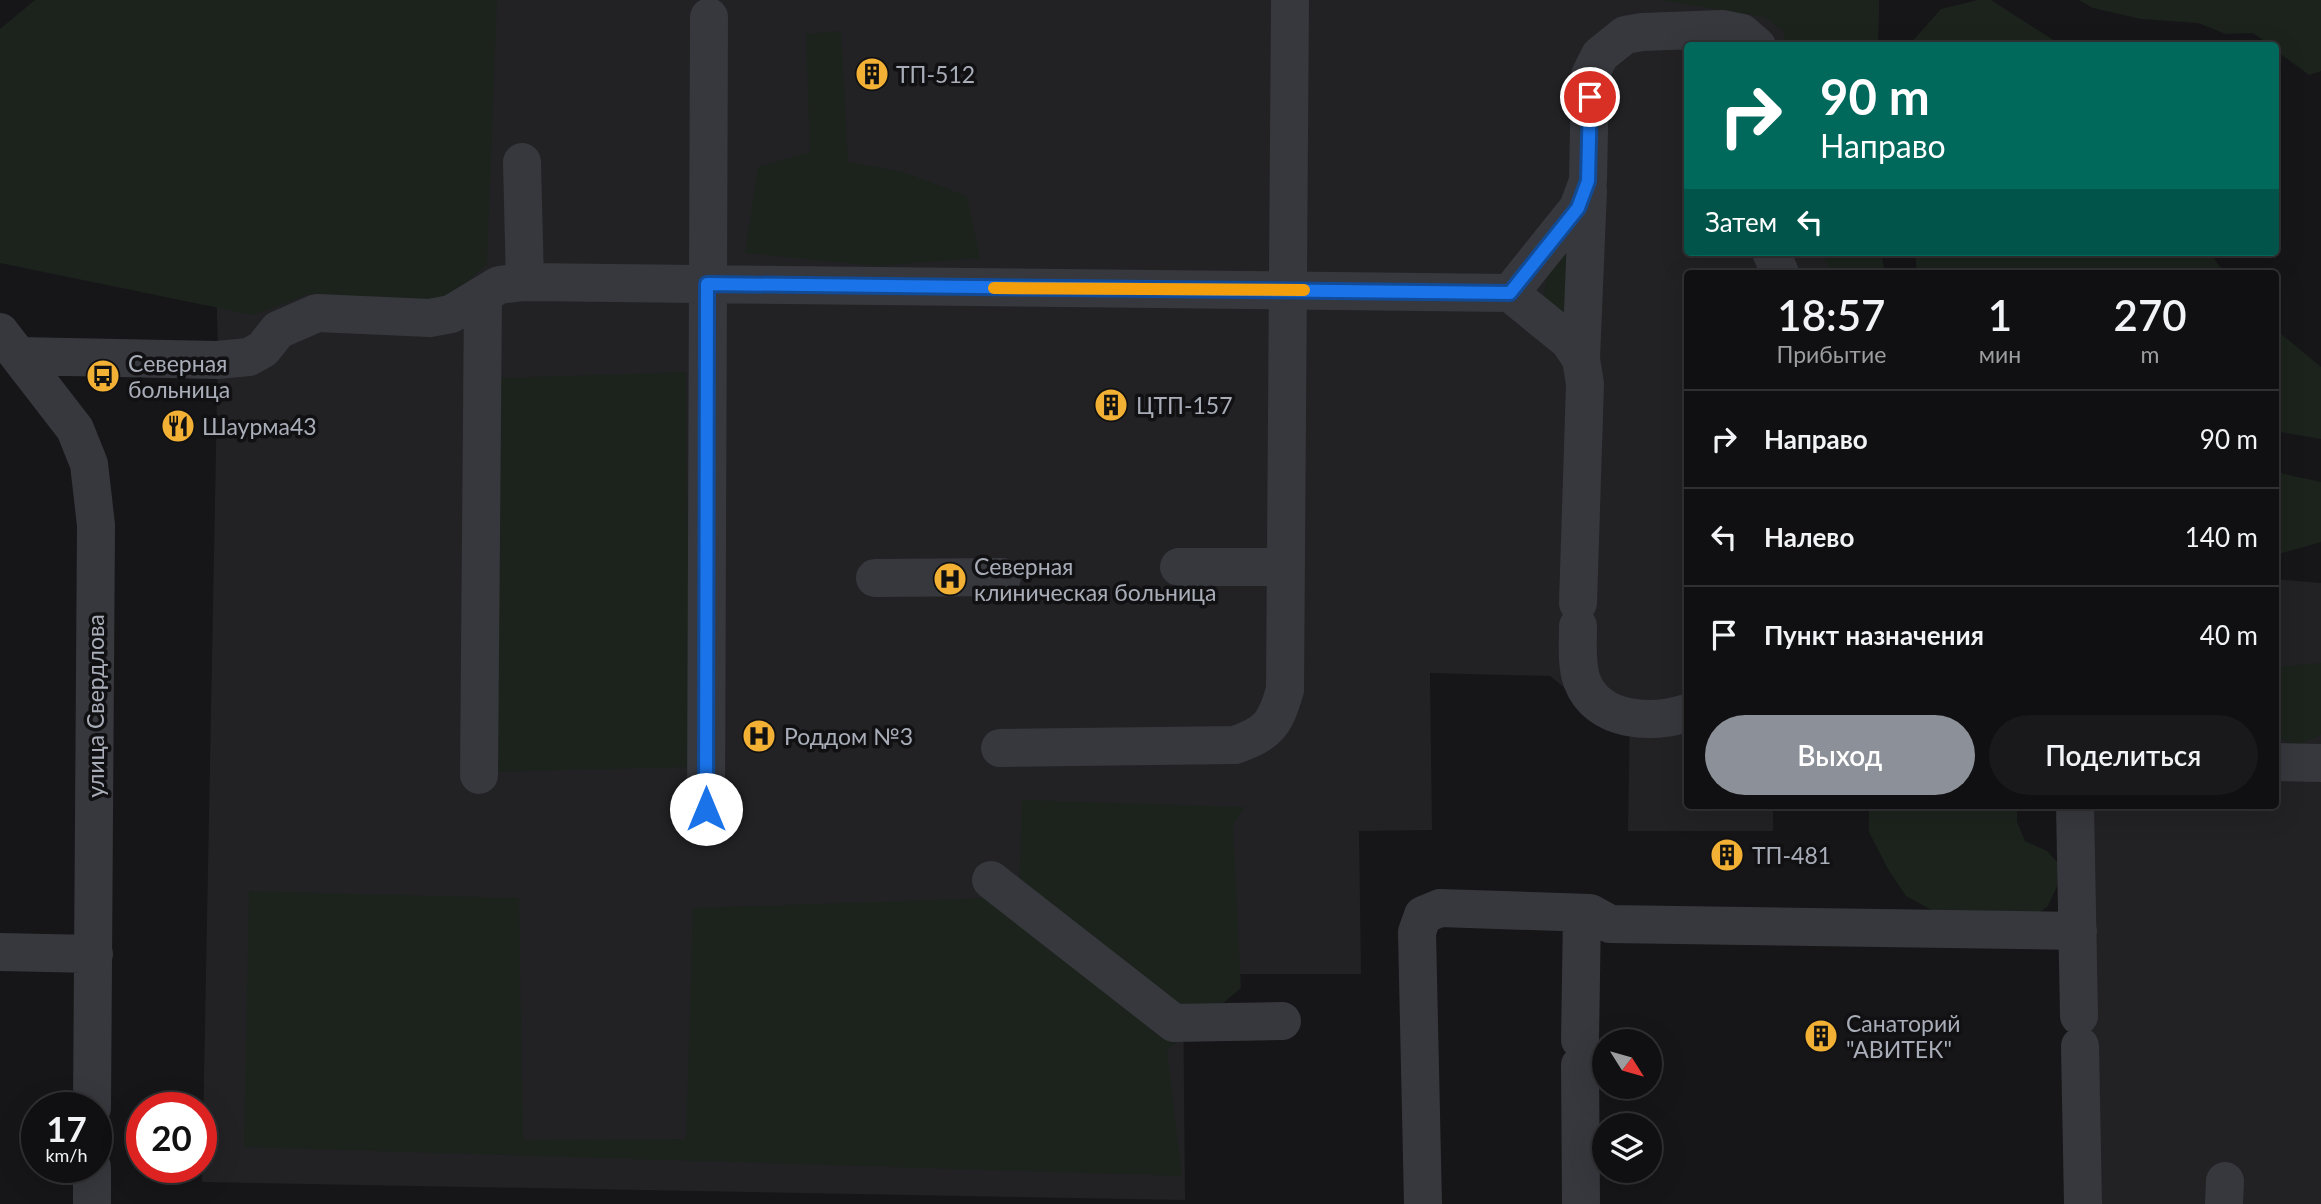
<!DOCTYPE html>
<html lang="ru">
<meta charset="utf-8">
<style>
:root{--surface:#101012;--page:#19191b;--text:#f1f3f6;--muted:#9c9d9f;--line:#303032;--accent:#8c9099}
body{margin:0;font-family:Lato,sans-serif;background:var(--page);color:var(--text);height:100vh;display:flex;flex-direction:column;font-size:26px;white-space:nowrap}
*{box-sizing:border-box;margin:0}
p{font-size:23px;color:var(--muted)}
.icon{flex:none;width:38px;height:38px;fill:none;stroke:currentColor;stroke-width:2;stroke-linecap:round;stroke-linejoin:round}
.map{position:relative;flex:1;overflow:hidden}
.drawer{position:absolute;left:1684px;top:270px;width:595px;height:539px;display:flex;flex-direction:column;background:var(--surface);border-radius:7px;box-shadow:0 7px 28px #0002,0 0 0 2px var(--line)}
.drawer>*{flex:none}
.top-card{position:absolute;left:1684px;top:42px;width:595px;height:214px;border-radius:7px;box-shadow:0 7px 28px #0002,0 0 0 2px var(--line);background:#00695c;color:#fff;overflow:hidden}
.needle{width:46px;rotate:127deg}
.controls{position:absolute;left:1592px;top:1029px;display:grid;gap:14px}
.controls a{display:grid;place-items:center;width:70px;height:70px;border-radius:50%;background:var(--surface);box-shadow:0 7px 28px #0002,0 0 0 2px var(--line);font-size:35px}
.speed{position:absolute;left:21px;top:1092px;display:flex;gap:14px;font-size:35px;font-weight:700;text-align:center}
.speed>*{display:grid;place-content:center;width:91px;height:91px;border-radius:50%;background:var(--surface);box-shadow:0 7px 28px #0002,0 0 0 2px var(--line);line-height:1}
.speed small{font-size:18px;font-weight:400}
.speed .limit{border:10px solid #d22;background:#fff;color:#111}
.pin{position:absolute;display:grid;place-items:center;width:60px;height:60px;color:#fff;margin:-30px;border:4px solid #fff;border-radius:50%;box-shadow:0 2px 7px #0007}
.me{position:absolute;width:77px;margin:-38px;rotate:0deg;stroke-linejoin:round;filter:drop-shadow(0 0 5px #0008)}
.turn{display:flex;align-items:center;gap:24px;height:147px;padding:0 21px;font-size:32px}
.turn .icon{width:91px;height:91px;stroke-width:2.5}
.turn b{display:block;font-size:49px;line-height:60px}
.then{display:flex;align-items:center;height:66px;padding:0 21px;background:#0003;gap:14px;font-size:26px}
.eta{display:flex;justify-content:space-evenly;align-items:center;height:119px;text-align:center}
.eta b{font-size:42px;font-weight:600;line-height:49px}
.action{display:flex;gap:14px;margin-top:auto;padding:14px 21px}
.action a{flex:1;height:80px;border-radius:42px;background:var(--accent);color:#fff;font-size:28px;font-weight:600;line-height:80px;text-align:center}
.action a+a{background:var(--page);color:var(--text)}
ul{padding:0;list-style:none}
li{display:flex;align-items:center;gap:21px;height:98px;padding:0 21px;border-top:2px solid var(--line)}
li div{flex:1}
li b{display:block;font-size:26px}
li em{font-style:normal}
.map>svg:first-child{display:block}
</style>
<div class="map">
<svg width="2321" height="1204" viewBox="0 0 2321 1204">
<rect width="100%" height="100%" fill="#161618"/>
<!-- built -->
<path fill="#222225" d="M 207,0 L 1879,0 L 1878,45 L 1687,46 L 1687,252 L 1874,252 L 1873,273 L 1687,273 L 1687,805 L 1773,805 L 1773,831 L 1628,831 L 1630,710 L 1565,688 L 1550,676 L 1430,673 L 1432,830 L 1359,831 L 1361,974 L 1183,974 L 1185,1200 L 202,1182 L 218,345 Z
M 2275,579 L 2321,583 L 2321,1204 L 2083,1204 L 2075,805 L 2275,805 Z"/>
<!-- green -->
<path fill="#1c231d" d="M 35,0 L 497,0 L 487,264 L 437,308 L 309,294 L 253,315 L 0,263 L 0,29 Z
M 1659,0 L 1879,0 L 1878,45 L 1784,45 L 1784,32 L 1765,17 Z
M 1978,0 L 1991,0 L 2061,45 L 1909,45 L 1941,9 Z
M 2079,0 L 2321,0 L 2321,71 L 2309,75 L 2275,50 L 2275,46 L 2270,45 L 2253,33 L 2226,34 L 2198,23 L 2141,19 L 2093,8 Z
M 841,31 L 848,162 L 903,172 L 967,196 L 980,258 L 876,266 L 745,253 L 758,167 L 810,152 L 806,34 Z
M 1570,237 L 1572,320 L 1545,302 C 1541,277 1558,257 1570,237 Z
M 1820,252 L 1881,252 L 1885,273 L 1834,273 Z
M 1915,252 L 2210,252 L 2224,273 L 1917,273 Z
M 2275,329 L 2321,367 L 2321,439 L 2275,431 Z
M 686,372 L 690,767 L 490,772 L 497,378 Z
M 2275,472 L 2321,482 L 2321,542 L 2275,555 Z
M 2321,663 L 2321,735 L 2297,745 L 2275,737 L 2275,667 Z
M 1022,800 L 1245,807 L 1233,825 L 1241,988 L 1167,1050 L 1182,1176 L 244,1147 L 249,891 L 519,898 L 523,1140 L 686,1139 L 693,908 L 1019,897 Z
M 1869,805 L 2017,805 L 2017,822 L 2025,841 L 2047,851 L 2058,863 L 2057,886 L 2048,906 L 2034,917 L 1946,918 L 1906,896 L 1888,869 L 1869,832 Z"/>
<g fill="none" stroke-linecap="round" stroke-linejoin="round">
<!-- minor -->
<path stroke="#37383d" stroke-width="38" d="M 522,162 L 525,282
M 1771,252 L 1780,273
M 1510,293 L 1569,341 L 1581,359 L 1585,384 L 1578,603
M 0,332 L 75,429 L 89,464 L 96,525 L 92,1108
M 19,356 L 217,360 L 249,357 L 263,349 L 278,330 L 317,313 L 430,318 L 451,314 L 499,285 L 525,282 L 1510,293 L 1578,208 L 1588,181 L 1590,75 L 1600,55 L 1625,35 L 1642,32 L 1722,29 L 1742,33 L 1757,46
M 1581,359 L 1588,190
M 1179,567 L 1286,567
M 875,578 L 1002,577
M 1578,626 C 1578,643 1576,664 1582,681 C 1598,723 1652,724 1687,713
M 1000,748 L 1235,745 C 1269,733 1275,724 1285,690 L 1290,0
M 2275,762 L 2321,763
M 479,775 L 483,295
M 2075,805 L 2079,1016
M 706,809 L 709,17
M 991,880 L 1174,1023 L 1282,1021
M 0,952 L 94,954
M 1580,1040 L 1582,913
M 2080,1046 L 2083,1204
M 1580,1065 L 1581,1204
M 92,1204 L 92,1167
M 1423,1204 L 1417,932 L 1423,915 L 1440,908 L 1590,913 L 1610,924 L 2078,931
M 2224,1204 L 2225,1181"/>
</g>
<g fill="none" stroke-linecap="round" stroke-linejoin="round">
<defs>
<path id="route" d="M 706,809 L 707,284 L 1510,293 L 1578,208 L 1588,181 L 1590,97"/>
</defs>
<!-- route casing -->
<use href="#route" stroke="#114b97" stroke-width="18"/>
<!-- route -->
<use href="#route" stroke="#1a73e8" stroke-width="12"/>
<!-- slow -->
<path stroke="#f59e0b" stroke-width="12" d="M 994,288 L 1304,290"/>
</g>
<!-- icons -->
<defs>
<symbol id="building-disc" viewBox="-11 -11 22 22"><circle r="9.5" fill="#f2b134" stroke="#111113"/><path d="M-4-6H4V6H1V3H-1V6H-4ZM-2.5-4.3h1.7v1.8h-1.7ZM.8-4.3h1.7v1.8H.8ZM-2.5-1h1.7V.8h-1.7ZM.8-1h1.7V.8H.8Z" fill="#111"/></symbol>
<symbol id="bus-disc" viewBox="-11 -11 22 22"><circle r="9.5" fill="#f2b134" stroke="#111113"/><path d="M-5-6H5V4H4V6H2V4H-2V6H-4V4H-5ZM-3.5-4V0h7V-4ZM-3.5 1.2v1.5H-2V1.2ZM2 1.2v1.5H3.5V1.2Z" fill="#111"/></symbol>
<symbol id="restaurant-disc" viewBox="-11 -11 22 22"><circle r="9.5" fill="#f2b134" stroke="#111113"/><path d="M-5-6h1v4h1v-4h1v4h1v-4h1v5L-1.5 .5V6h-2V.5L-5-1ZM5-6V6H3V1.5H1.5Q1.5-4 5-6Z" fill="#111"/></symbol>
<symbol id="hospital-disc" viewBox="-11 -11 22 22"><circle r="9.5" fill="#f2b134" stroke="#111113"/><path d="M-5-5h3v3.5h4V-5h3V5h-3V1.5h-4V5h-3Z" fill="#111"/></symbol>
</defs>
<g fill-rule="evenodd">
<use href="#building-disc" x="853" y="55" width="38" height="38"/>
<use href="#bus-disc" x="84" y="357" width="38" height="38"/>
<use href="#building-disc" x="1092" y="386" width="38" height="38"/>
<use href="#restaurant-disc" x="159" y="407" width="38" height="38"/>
<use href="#hospital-disc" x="931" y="560" width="38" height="38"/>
<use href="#hospital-disc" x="740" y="717" width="38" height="38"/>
<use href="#building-disc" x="1708" y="836" width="38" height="38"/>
<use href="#building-disc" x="1802" y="1017" width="38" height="38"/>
</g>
<g text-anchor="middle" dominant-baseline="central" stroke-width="7" stroke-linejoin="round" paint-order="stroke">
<!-- poi labels -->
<g font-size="23" fill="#a8adb8" stroke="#111113" text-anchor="start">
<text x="896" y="74">ТП-512</text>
<text x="128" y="363">Северная<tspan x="128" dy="26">больница</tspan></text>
<text x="1136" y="405">ЦТП-157</text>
<text x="202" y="426">Шаурма43</text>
<text x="974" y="566">Северная<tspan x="974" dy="26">клиническая больница</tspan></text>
<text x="784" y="736">Роддом №3</text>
<text x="1752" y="855">ТП-481</text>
<text x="1846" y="1023">Санаторий<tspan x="1846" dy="26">"АВИТЕК"</tspan></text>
</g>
<!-- street labels -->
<g font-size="23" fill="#a8adb8" stroke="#111113">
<text transform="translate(95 706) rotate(-90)">улица Свердлова</text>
</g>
</g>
</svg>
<div class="controls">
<a><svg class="needle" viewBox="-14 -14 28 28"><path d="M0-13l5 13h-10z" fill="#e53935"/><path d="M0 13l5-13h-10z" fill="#9c9d9f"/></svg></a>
<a><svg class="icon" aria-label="layers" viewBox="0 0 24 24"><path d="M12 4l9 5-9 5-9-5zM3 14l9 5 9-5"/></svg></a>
</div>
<div class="speed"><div>17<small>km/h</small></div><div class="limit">20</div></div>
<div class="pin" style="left:1590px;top:97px;background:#d93025"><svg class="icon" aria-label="arrive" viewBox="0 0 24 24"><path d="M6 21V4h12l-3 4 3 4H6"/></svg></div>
<svg class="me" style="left:706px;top:809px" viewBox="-20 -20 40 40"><circle r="19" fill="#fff"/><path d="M0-13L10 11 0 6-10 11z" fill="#1a73e8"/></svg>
<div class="top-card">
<div class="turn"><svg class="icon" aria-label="right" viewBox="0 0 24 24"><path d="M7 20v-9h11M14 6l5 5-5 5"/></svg><div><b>90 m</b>Направо</div></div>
<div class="then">Затем<svg class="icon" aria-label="left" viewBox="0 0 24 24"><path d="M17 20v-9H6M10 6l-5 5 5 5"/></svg></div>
</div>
<section class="drawer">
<div class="eta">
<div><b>18:57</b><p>Прибытие</p></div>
<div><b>1</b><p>мин</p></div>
<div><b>270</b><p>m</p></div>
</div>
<ul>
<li><svg class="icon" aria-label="right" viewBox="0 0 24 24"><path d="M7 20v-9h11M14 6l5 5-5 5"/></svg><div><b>Направо</b></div><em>90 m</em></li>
<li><svg class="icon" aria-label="left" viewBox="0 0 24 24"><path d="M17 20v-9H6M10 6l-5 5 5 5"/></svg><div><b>Налево</b></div><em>140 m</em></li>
<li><svg class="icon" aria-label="arrive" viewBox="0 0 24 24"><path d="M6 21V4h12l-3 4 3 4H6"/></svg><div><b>Пункт назначения</b></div><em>40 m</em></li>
</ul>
<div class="action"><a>Выход</a><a>Поделиться</a></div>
</section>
</div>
